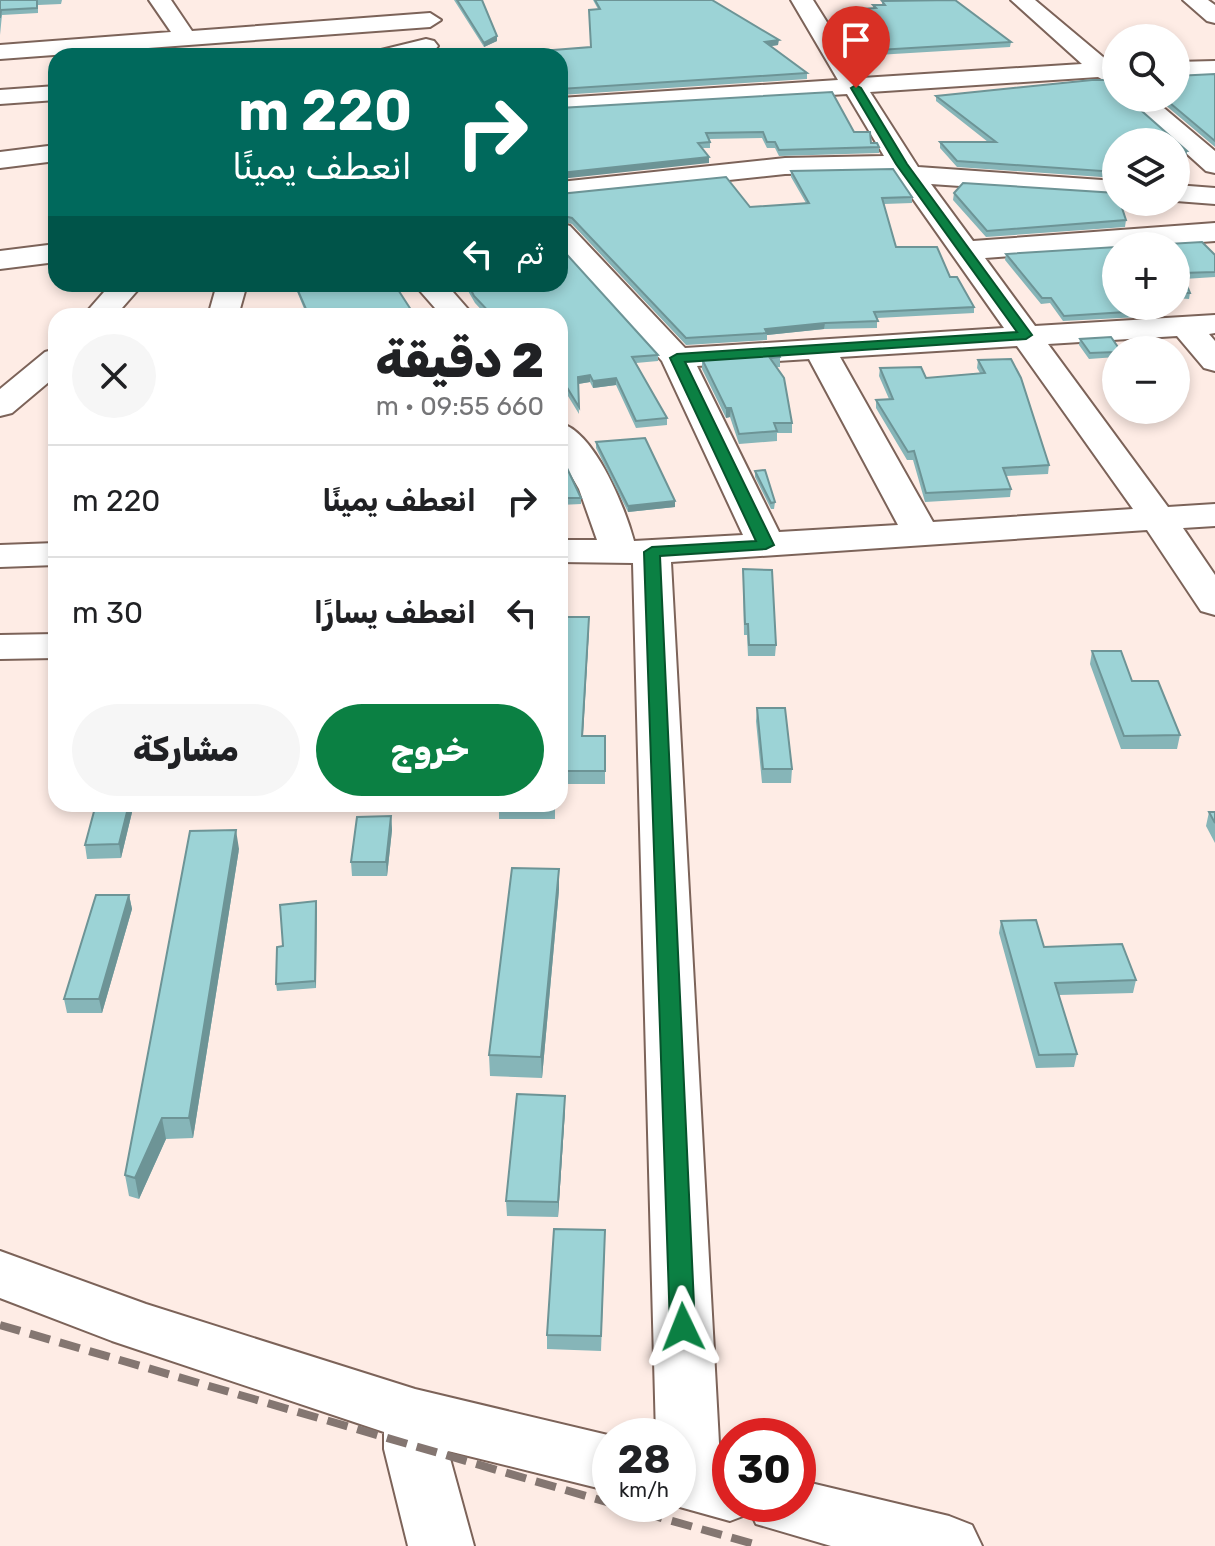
<!DOCTYPE html>
<html lang="ar">
<meta charset="utf-8">
<style>
:root{--surface:#fff;--page:#f6f6f6;--text:#202124;--muted:#757577;--line:#e0e0e0;--accent:#0b8043}
body{margin:0;font-family:Rubik,"Noto Naskh Arabic",sans-serif;background:var(--page);color:var(--text);direction:rtl;height:100vh;display:flex;flex-direction:column;font-size:30px;white-space:nowrap}
*{box-sizing:border-box;margin:0}
p{font-size:26px;color:var(--muted)}
.icon{flex:none;width:44px;height:44px;fill:none;stroke:currentColor;stroke-width:2;stroke-linecap:round;stroke-linejoin:round}
.map{position:relative;flex:1;overflow:hidden;direction:ltr}
.sheet{position:absolute;left:48px;top:308px;width:520px;height:504px;display:flex;flex-direction:column;background:var(--surface);border-radius:24px;box-shadow:0 4px 12px #0003;direction:rtl}
.sheet>*{flex:none}
.banner{position:absolute;left:48px;top:48px;width:520px;height:244px;border-radius:24px;box-shadow:0 4px 12px #0003;direction:rtl;background:#00695c;color:#fff;overflow:hidden}
.fabs{position:absolute;left:1102px;top:24px;display:grid;gap:16px}
.fabs a{display:grid;place-items:center;width:88px;height:88px;border-radius:50%;background:var(--surface);box-shadow:0 4px 12px #0003;font-size:40px}
.speed{position:absolute;left:592px;top:1418px;display:flex;gap:16px;font-size:40px;font-weight:700;text-align:center}
.speed>*{display:grid;place-content:center;width:104px;height:104px;border-radius:50%;background:var(--surface);box-shadow:0 4px 12px #0003;line-height:1}
.speed small{font-size:20px;font-weight:400}
.speed .limit{border:12px solid #d22;background:#fff;color:#111}
.pin{position:absolute;display:grid;place-items:center;width:68px;height:68px;color:#fff;margin:-82px -34px;border-radius:50% 50% 50% 0;rotate:-45deg;box-shadow:0 0 8px #0007}
.pin .icon{rotate:45deg}
.me{position:absolute;width:88px;margin:-44px;rotate:358deg;stroke-linejoin:round;filter:drop-shadow(0 0 6px #0008)}
.turn{display:flex;align-items:center;gap:28px;height:168px;padding:0 24px;font-size:36px}
.turn .icon{width:104px;height:104px;stroke-width:2.5}
.turn b{display:block;font-size:56px;line-height:68px}
.then{display:flex;align-items:center;height:76px;padding:0 24px;background:#0003;gap:16px;font-size:30px}
.round{display:grid;place-items:center;flex:none;width:84px;height:84px;border-radius:42px;background:var(--page)}
.overview{display:flex;align-items:center;justify-content:space-between;height:136px;padding:0 24px}
h1{font-size:48px;font-weight:800;line-height:60px}
.primary-button{display:flex;gap:16px;margin-top:auto;padding:16px 24px}
.primary-button a{flex:1;height:92px;border-radius:48px;background:var(--accent);color:#fff;font-size:32px;font-weight:800;line-height:92px;text-align:center}
.primary-button a+a{background:var(--page);color:var(--text)}
ul{padding:0;list-style:none}
li{display:flex;align-items:center;gap:24px;height:112px;padding:0 24px;border-top:2px solid var(--line)}
li div{flex:1}
li b{display:block;font-size:30px}
li em{font-style:normal}
.map>svg:first-child{display:block}
</style>
<div class="map">
<svg width="1215" height="1546" viewBox="0 0 1215 1546">
<rect width="100%" height="100%" fill="#feece5"/>
<g fill="none" stroke-linecap="round" stroke-linejoin="round">
<defs>
<path id="minor" d="M 149,0 L 171,0 L 192,31 L 430,13 L 441,20 L 430,27 L 0,59 L 0,45 L 171,32 Z
M 791,0 L 813,0 L 862,78 L 1082,64 L 1011,0 L 1035,0 L 1109,62 L 1116,62 L 1114,86 L 1098,77 L 870,92 L 918,167 L 1116,181 L 1116,197 L 931,184 L 973,241 L 1215,223 L 1215,241 L 985,258 L 1035,326 L 1215,315 L 1215,333 L 1209,334 L 1215,341 L 1215,371 L 1204,368 L 1177,336 L 1048,344 L 1168,507 L 1215,504 L 1215,526 L 1183,528 L 1215,575 L 1215,615 L 1201,611 L 1147,530 L 671,562 L 720,1461 L 730,1463 L 730,1504 L 798,1504 L 798,1480 L 949,1516 L 972,1525 L 982,1546 L 831,1546 L 756,1524 L 751,1513 L 730,1521 L 669,1504 L 678,1504 L 678,1436 L 656,1436 L 633,563 L 560,562 L 560,540 L 597,540 L 579,489 L 560,456 L 560,423 C 595,432 625,508 634,541 L 743,535 L 662,361 L 560,249 L 560,223 L 570,226 L 685,348 L 1004,328 L 894,172 L 785,174 L 560,198 L 560,182 L 785,158 L 884,156 L 847,94 L 560,112 L 560,98 L 838,80 ZM 1017,346 L 1133,509 L 933,522 L 840,357 ZM 809,359 L 898,525 L 779,532 L 697,366 Z
M 1183,0 L 1208,0 L 1215,5 L 1215,23 L 1207,21 Z
M 426,39 L 434,41 L 438,46 L 434,51 L 414,56 L 373,56 L 377,51 Z
M 1215,61 L 1215,75 L 1176,76 L 1176,62 Z
M 56,86 L 56,100 L 0,104 L 0,90 Z
M 1125,98 L 1152,98 L 1215,151 L 1215,173 L 1206,171 Z
M 56,145 L 56,161 L 0,168 L 0,152 Z
M 1176,185 L 1215,188 L 1215,204 L 1176,201 Z
M 56,244 L 56,262 L 0,269 L 0,251 Z
M 111,284 L 143,284 L 115,316 L 83,316 Z
M 217,284 L 247,284 L 238,316 L 208,316 Z
M 414,284 L 446,284 L 474,316 L 442,316 Z
M 56,349 L 56,376 L 12,413 L 0,416 L 0,389 L 45,352 Z
M 56,543 L 56,565 L 0,567 L 0,545 Z
M 56,634 L 56,658 L 0,659 L 0,635 Z
M 0,1251 L 146,1304 L 415,1389 L 612,1436 L 610,1491 L 448,1451 L 474,1546 L 408,1546 L 384,1449 L 384,1432 L 112,1341 L 0,1298 Z"/>
</defs>
<!-- minor casing -->
<use href="#minor" stroke="#7c6359" stroke-width="4"/>
<!-- minor -->
<use href="#minor" fill="#fff" fill-rule="evenodd"/>
<!-- rail -->
<path stroke="#847671" stroke-width="8" stroke-dasharray="21 10" stroke-linecap="butt" d="M 0,1325 L 610,1503
M 612,1504 L 761,1546"/>
</g>
<!-- wall -->
<path fill="#86b5b8" d="M 0,0 L 62,0 L 61,4 L 38,5 L 38,13 L 2,15 L 0,35 Z
M 454,0 L 482,0 L 497,36 L 497,41 L 484,47 Z
M 593,0 L 712,0 L 778,45 L 771,46 L 807,73 L 807,79 L 560,95 L 560,56 L 591,47 L 598,9 Z
M 882,1 L 1011,42 L 1010,47 L 877,55 L 846,15 L 846,10 L 873,9 L 873,5 L 882,5 Z
M 1215,74 L 1215,147 L 1157,98 L 1176,98 Z
M 1115,84 L 1116,98 L 1187,151 L 1186,157 L 1116,142 L 1116,178 L 957,167 L 940,148 L 940,142 L 988,142 L 936,101 L 936,96 Z
M 560,108 L 854,132 L 879,147 L 879,153 L 779,156 L 775,148 L 767,148 L 762,138 L 709,139 L 710,142 L 710,148 L 702,148 L 709,163 Z
M 1176,159 L 1184,177 L 1183,183 L 1176,183 Z
M 791,171 L 912,197 L 912,203 L 884,204 L 896,247 L 950,277 L 974,307 L 974,313 L 877,318 L 877,328 L 824,329 L 767,335 L 767,340 L 686,345 L 572,224 L 560,221 L 560,194 L 750,207 L 806,203 L 791,177 Z
M 954,193 L 1126,220 L 1125,227 L 986,237 L 953,200 Z
M 1176,246 L 1215,255 L 1215,277 L 1184,279 L 1190,293 L 1189,299 L 1176,298 Z
M 1006,254 L 1116,306 L 1141,311 L 1140,317 L 1063,321 L 1050,303 L 1041,304 L 1005,260 Z
M 294,284 L 375,284 L 377,288 L 415,316 L 307,316 Z
M 464,284 L 560,284 L 658,355 L 658,361 L 636,363 L 667,418 L 667,425 L 636,428 L 616,385 L 593,388 L 590,382 L 578,384 L 579,414 L 560,383 L 560,316 L 487,316 L 475,303 Z
M 1080,339 L 1116,350 L 1116,357 L 1089,359 L 1079,345 Z
M 780,357 L 780,367 L 776,367 L 792,423 L 792,433 L 777,433 L 777,441 L 739,444 L 730,417 L 726,418 L 702,369 L 702,359 Z
M 978,360 L 1049,465 L 1048,474 L 1006,476 L 1011,489 L 1010,497 L 925,502 L 913,460 L 907,460 L 876,408 L 876,400 L 889,399 L 879,376 L 880,368 L 926,378 L 980,373 L 977,368 Z
M 596,442 L 675,501 L 675,507 L 628,512 L 596,448 Z
M 560,467 L 581,498 L 581,504 L 560,505 Z
M 755,471 L 775,502 L 774,509 L 771,509 L 755,477 Z
M 743,569 L 776,645 L 775,656 L 748,656 L 747,635 L 744,635 Z
M 560,617 L 589,629 L 583,736 L 605,736 L 605,784 L 560,784 Z
M 1092,651 L 1132,681 L 1180,735 L 1177,749 L 1121,749 L 1090,664 Z
M 757,708 L 792,769 L 791,783 L 762,783 L 756,721 Z
M 134,804 L 121,858 L 87,859 L 85,845 Z
M 499,804 L 555,804 L 555,819 L 499,819 Z
M 1209,812 L 1215,812 L 1215,843 L 1206,826 Z
M 391,816 L 392,830 L 387,876 L 352,876 L 351,862 Z
M 239,849 L 193,1138 L 166,1139 L 139,1199 L 129,1196 L 125,1175 Z
M 559,890 L 542,1078 L 490,1076 L 489,1055 Z
M 129,895 L 132,909 L 102,1013 L 67,1013 L 64,999 Z
M 316,901 L 316,988 L 277,991 L 276,984 L 283,946 Z
M 1001,921 L 1044,947 L 1136,980 L 1133,993 L 1059,995 L 1077,1054 L 1074,1067 L 1036,1068 L 999,933 Z
M 565,1110 L 558,1217 L 507,1216 L 506,1201 Z
M 605,1244 L 601,1351 L 547,1349 L 547,1335 Z"/>
<!-- shaded-wall -->
<path fill="#6d9496" d="M 497,36 L 497,41 L 484,47 L 484,43 Z
M 779,40 L 778,45 L 765,47 L 765,42 Z
M 1187,151 L 1186,157 L 1176,158 L 1176,152 Z
M 709,157 L 709,163 L 560,179 L 560,173 Z
M 825,323 L 824,329 L 767,335 L 765,329 Z
M 590,375 L 590,382 L 578,384 L 578,377 Z
M 616,378 L 616,385 L 593,388 L 593,381 Z
M 726,408 L 731,408 L 730,417 L 726,418 Z
M 675,501 L 675,507 L 628,512 L 628,506 Z
M 589,617 L 589,629 L 582,749 L 582,736 Z
M 129,804 L 134,804 L 121,858 L 119,844 Z
M 391,816 L 392,830 L 387,876 L 386,862 Z
M 236,830 L 239,849 L 193,1138 L 189,1118 Z
M 559,869 L 559,890 L 542,1078 L 541,1057 Z
M 129,895 L 132,909 L 102,1013 L 99,999 Z
M 316,901 L 317,908 L 316,988 L 315,981 Z
M 565,1096 L 565,1110 L 558,1217 L 558,1202 Z
M 162,1118 L 166,1139 L 139,1199 L 135,1178 Z"/>
<!-- building -->
<path fill="#9cd3d6" stroke="#6d9496" stroke-width="2" d="M 0,0 L 37,0 L 37,8 L 1,10 L 0,18 Z
M 457,0 L 482,0 L 497,36 L 484,43 Z
M 595,0 L 712,0 L 779,40 L 765,42 L 807,73 L 560,89 L 560,56 L 476,56 L 591,47 L 589,10 L 600,9 Z
M 955,0 L 1011,42 L 878,50 L 846,10 L 876,8 L 873,5 L 885,5 L 882,1 Z
M 1215,74 L 1215,141 L 1164,98 L 1176,98 L 1176,76 Z
M 1092,80 L 1107,80 L 1115,84 L 1116,82 L 1116,98 L 1127,98 L 1187,151 L 1176,152 L 1176,142 L 1116,142 L 1116,172 L 957,161 L 940,142 L 996,142 L 936,96 Z
M 832,92 L 854,132 L 870,132 L 871,143 L 877,143 L 879,147 L 779,150 L 775,142 L 767,142 L 763,132 L 706,133 L 710,142 L 698,143 L 709,157 L 560,173 L 560,108 Z
M 1176,159 L 1184,177 L 1176,177 Z
M 893,169 L 912,197 L 882,198 L 896,247 L 937,247 L 950,277 L 957,277 L 974,307 L 874,312 L 878,321 L 825,323 L 765,329 L 767,333 L 686,338 L 572,218 L 560,215 L 560,194 L 726,177 L 750,207 L 809,203 L 791,171 Z
M 963,183 L 1116,193 L 1116,202 L 1120,202 L 1126,220 L 987,231 L 954,193 Z
M 1202,242 L 1215,255 L 1215,272 L 1182,273 L 1190,293 L 1176,293 L 1176,246 L 1134,246 Z
M 560,247 L 658,355 L 632,357 L 667,418 L 636,421 L 616,378 L 593,381 L 590,375 L 578,377 L 579,407 L 560,376 L 560,316 L 493,316 L 474,296 L 468,284 L 560,284 Z
M 1116,247 L 1116,306 L 1138,306 L 1141,311 L 1064,316 L 1051,298 L 1042,298 L 1006,254 Z
M 295,284 L 375,284 L 377,288 L 395,285 L 415,316 L 309,316 Z
M 1111,337 L 1120,350 L 1116,350 L 1116,352 L 1090,353 L 1080,339 Z
M 779,354 L 780,357 L 770,358 L 784,378 L 792,423 L 774,423 L 777,431 L 739,434 L 731,408 L 726,408 L 702,359 Z
M 1011,359 L 1021,378 L 1049,465 L 1003,468 L 1011,489 L 926,493 L 914,451 L 908,452 L 876,400 L 893,399 L 880,368 L 921,367 L 926,378 L 985,373 L 978,360 Z
M 645,438 L 675,501 L 628,506 L 596,442 Z
M 566,466 L 581,498 L 560,498 L 560,467 Z
M 765,470 L 775,502 L 771,503 L 755,471 Z
M 743,569 L 772,570 L 776,645 L 749,645 L 748,624 L 745,624 Z
M 560,617 L 589,617 L 582,736 L 605,736 L 605,771 L 560,771 Z
M 1092,651 L 1121,651 L 1132,681 L 1158,681 L 1180,735 L 1124,736 Z
M 757,708 L 785,708 L 792,769 L 763,769 Z
M 96,804 L 129,804 L 119,844 L 85,845 Z
M 499,804 L 554,804 L 554,806 L 499,807 Z
M 1209,812 L 1215,812 L 1215,823 Z
M 391,816 L 386,862 L 351,862 L 357,817 Z
M 236,830 L 189,1118 L 162,1118 L 135,1178 L 125,1175 L 190,831 Z
M 512,868 L 559,869 L 541,1057 L 489,1055 Z
M 96,895 L 129,895 L 99,999 L 64,999 Z
M 316,901 L 315,981 L 276,984 L 277,947 L 283,946 L 280,905 Z
M 1036,920 L 1044,947 L 1122,944 L 1136,980 L 1055,983 L 1077,1054 L 1039,1055 L 1001,921 Z
M 517,1094 L 565,1096 L 558,1202 L 506,1201 Z
M 554,1229 L 605,1230 L 601,1336 L 547,1335 Z"/>
<!-- route -->
<path fill="#0b8043" stroke="#07532c" stroke-width="2" d="M 856,85 L 861,88 L 907,164 L 1032,335 L 1026,339 L 685,362 L 774,545 L 766,549 L 660,556 L 695,1327 L 691,1334 L 683,1337 L 674,1334 L 670,1327 L 644,552 L 652,547 L 756,541 L 670,358 L 677,354 L 1017,332 L 896,164 L 851,88 Z"/>
</svg>
<div class="fabs">
<a><svg class="icon" aria-label="search" viewBox="0 0 24 24"><circle cx="10" cy="10" r="6"/><path d="M15 15l6 6"/></svg></a>
<a><svg class="icon" aria-label="layers" viewBox="0 0 24 24"><path d="M12 4l9 5-9 5-9-5zM3 14l9 5 9-5"/></svg></a>
<a>+</a>
<a>−</a>
</div>
<div class="speed"><div>28<small>km/h</small></div><div class="limit">30</div></div>
<div class="pin" style="left:856px;top:88px;background:#d93025"><svg class="icon" aria-label="arrive" viewBox="0 0 24 24"><path d="M6 21V4h12l-3 4 3 4H6"/></svg></div>
<svg class="me" style="left:683px;top:1327px" viewBox="-20 -20 40 40"><path d="M0-17L14 15 0 8-14 15z" fill="#0b8043" stroke="#fff" stroke-width="4"/></svg>
<div class="banner">
<div class="turn"><svg class="icon" aria-label="right" viewBox="0 0 24 24"><path d="M7 20v-9h11M14 6l5 5-5 5"/></svg><div><b>220 m</b>انعطف يمينًا</div></div>
<div class="then">ثم<svg class="icon" aria-label="left" viewBox="0 0 24 24"><path d="M17 20v-9H6M10 6l-5 5 5 5"/></svg></div>
</div>
<section class="sheet">
<div class="overview"><div><h1>2 دقيقة</h1><p>660 m · 09:55</p></div><a class="round"><svg class="icon" aria-label="close" viewBox="0 0 24 24"><path d="M6 6l12 12M18 6L6 18"/></svg></a></div>
<ul>
<li><svg class="icon" aria-label="right" viewBox="0 0 24 24"><path d="M7 20v-9h11M14 6l5 5-5 5"/></svg><div><b>انعطف يمينًا</b></div><em>220 m</em></li>
<li><svg class="icon" aria-label="left" viewBox="0 0 24 24"><path d="M17 20v-9H6M10 6l-5 5 5 5"/></svg><div><b>انعطف يسارًا</b></div><em>30 m</em></li>
</ul>
<div class="primary-button"><a>خروج</a><a>مشاركة</a></div>
</section>
</div>
